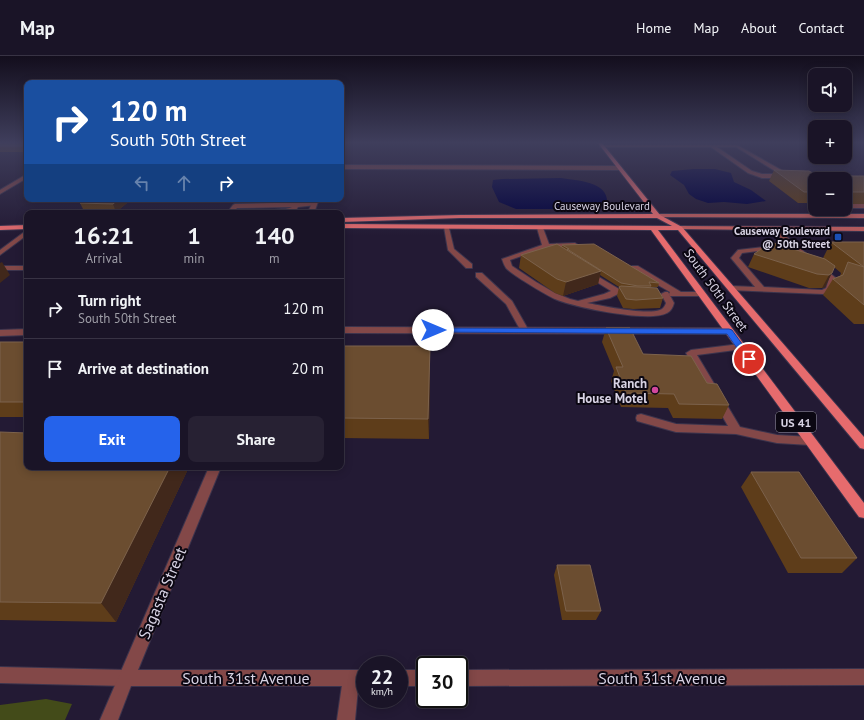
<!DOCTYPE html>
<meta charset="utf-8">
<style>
:root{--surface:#1a1427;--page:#272133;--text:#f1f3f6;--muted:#9f9ea7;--line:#383344;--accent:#2563eb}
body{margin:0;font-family:"PT Sans",sans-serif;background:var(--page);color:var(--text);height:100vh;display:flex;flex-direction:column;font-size:15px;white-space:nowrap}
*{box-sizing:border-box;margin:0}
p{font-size:13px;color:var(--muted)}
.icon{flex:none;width:22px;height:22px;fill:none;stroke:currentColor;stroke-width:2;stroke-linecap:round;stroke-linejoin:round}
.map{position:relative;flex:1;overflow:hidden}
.sheet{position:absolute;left:24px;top:154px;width:320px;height:260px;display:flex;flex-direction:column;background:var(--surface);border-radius:8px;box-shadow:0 2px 10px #0003,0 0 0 1px var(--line)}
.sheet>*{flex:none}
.hud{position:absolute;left:24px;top:24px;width:320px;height:122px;border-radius:8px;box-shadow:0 2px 10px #0003,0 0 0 1px var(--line);background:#1a4fa0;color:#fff;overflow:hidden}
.fabs{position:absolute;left:808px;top:12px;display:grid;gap:8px}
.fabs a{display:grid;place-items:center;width:44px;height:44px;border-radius:8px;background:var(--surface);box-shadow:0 2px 10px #0003,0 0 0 1px var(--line);font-size:20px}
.speed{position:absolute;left:356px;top:600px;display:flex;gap:8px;font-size:20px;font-weight:700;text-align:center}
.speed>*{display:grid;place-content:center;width:52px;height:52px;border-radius:50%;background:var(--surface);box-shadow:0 2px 10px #0003,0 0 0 1px var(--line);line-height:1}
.speed small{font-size:10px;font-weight:400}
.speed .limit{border:2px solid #111;border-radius:6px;background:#fff;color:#111}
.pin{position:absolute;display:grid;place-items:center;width:34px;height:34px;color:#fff;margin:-17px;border:2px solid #fff;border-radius:50%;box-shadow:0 1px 4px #0007}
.me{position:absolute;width:44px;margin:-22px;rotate:90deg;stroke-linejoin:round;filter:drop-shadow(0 0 3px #0008)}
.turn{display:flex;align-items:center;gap:14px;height:84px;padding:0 20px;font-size:18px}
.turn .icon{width:52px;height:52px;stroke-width:2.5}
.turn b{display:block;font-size:28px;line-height:34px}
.lanes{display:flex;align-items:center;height:38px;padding:0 20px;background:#0003;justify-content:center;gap:20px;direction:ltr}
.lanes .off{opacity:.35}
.eta{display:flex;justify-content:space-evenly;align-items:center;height:68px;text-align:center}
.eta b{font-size:24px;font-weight:700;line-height:28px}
.action{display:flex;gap:8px;margin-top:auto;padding:8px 20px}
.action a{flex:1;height:46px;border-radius:8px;background:var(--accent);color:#fff;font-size:16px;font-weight:700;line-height:46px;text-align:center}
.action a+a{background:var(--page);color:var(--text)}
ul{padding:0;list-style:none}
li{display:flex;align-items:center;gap:12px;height:60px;padding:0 20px;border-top:1px solid var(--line)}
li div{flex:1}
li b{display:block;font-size:15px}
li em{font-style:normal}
header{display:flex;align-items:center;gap:24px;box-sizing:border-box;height:56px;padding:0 20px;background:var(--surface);border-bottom:1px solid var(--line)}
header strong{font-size:19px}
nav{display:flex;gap:22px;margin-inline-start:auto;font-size:14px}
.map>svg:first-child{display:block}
</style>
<header>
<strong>Map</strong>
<nav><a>Home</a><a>Map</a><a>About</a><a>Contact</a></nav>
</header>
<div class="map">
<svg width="864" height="664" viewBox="0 0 864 664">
<rect width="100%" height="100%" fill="#231a34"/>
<!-- forest -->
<path fill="#434b19" d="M 46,643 L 72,648 L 65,664 L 0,664 L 0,649 Z"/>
<!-- water -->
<path fill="#00003d" d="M 694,113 L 715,113 L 731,117 L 734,126 L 751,134 L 766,145 L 747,148 L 724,146 L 708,147 L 696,143 L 689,138 L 684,129 L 670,119 L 672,115 Z
M 561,122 C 578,125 610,125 607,149 L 595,153 L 516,153 L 499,146 L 492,131 L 493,124 L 502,123 Z"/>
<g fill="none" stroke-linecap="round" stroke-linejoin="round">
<defs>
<path id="lane" d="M 602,89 L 737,89 L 783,115 L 786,120 L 783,122 L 762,122 L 748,117 L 711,91 L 600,91 ZM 717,91 L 736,91 L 780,118 L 762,118 L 752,115 Z
M 314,146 L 317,148 L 316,149 L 298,151 L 296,154 L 287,157 L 265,157 C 272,152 284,155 292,151 L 237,152 L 233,157 L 227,157 L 233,149 L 235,148 Z
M 845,148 L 864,148 L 864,152 L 846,152 Z
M 540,170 L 543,172 L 549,188 L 575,187 L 578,189 L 575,191 L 555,192 L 554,194 L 545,192 L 510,204 L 512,210 L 536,226 L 555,237 L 570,243 L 578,245 L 604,238 L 611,235 L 584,218 L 583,216 L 587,214 L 619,233 L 634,235 L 635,237 L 631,239 L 618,238 L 610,242 L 587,247 C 603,250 645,259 660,254 C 663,253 665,250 666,247 L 661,238 L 665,236 L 668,236 L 674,247 C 673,251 671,255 667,257 C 649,267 574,251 555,243 C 546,239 511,218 506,212 C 504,209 503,206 502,203 L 542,189 L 537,172 Z
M 444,171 L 449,172 L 454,193 L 472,208 L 472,212 L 466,212 L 448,194 Z
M 771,171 L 775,171 L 808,199 L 808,203 L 802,203 L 771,173 Z
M 27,174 L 27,179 L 0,199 L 0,194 Z
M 773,190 L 776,192 L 775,193 L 742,197 L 739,202 L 764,231 L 822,234 L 826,232 L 829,223 L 817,212 L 821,210 L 837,223 L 832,235 L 823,238 L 729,234 L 728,232 L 732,230 L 755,231 L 731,202 L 738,194 Z
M 0,210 L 27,210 L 27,214 L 0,214 Z
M 632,210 L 638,210 L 681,236 L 701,236 L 705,238 L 701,240 L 670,240 L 669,238 L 670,236 L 632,214 Z
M 476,217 L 482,217 L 512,245 L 529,275 L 528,277 L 522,277 L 506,248 L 476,221 Z
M 740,288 L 745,291 L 743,293 L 697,299 L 740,371 L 777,379 L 810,381 L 814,382 L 816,385 L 814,388 L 810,389 L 777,387 L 736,378 L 676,376 L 637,365 L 636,362 L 637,359 L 641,358 L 676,368 L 728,370 L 686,297 L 691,294 Z
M 0,611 L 126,614 L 132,616 L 134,622 L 132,628 L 126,630 L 0,627 Z
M 351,614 L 357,616 L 359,622 L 355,664 L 337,664 L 343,622 L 345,616 Z"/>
<path id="street" d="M 341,109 L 619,110 L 622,112 L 619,114 L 341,113 Z
M 27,118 L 27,122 L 0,138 L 0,134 Z
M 313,143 L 319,143 L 314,157 L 308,157 Z
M 341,271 L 729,272 L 733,275 L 729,278 L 341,277 Z
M 27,273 L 27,279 L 0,280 L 0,274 Z
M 209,411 L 221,411 L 138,614 L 365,614 L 365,630 L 131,630 L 118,664 L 100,664 Z
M 864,613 L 864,629 L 459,630 L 459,614 Z
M 399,614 L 425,614 L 425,630 L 399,630 Z"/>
<path id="secondary" d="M 658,158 L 864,158 L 864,162 L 656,161 L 655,160 Z
M 680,170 L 864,171 L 864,175 L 678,173 L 678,171 Z"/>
<path id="primary" d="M 598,87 L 602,87 L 660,159 L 682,171 L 864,381 L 864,393 L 860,392 L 678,174 L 658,174 L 864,447 L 864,462 L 859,461 L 651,174 L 341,172 L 341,168 L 672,170 L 657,162 L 460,162 L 341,166 L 341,162 L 460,159 L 653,158 Z
M 27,169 L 27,173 L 0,174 L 0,170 Z"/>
</defs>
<!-- lane casing -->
<use href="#lane" stroke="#3c344d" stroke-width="2"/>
<!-- street casing -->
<use href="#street" stroke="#3c344d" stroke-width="2"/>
<!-- secondary casing -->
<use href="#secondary" stroke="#3c344d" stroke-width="2"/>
<!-- primary casing -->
<use href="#primary" stroke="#3c344d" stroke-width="2"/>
<!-- lane -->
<use href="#lane" fill="#834848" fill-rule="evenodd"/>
<!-- street -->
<use href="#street" fill="#834848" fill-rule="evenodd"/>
<!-- secondary -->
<use href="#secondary" fill="#bb5c5d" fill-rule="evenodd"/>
<!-- primary -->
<use href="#primary" fill="#e66b6d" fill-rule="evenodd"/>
</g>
<!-- wall -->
<path fill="#5e3d1a" d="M 0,87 L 27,87 L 27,96 L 0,96 Z
M 774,114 L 820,121 L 864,120 L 864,148 L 845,148 L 845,123 L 815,123 L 815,147 L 798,147 L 769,125 Z
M 87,143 L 132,143 L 116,156 L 84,155 L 80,147 Z
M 831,186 L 864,186 L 864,268 L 854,268 L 823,239 L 833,223 L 840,220 L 841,217 L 834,211 L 825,231 L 822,232 L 809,232 L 748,211 L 754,198 L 823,202 Z
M 562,189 L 659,227 L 658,231 L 650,231 L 650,232 L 663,242 L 660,252 L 633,253 L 623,252 L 617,240 L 619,231 L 600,219 L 598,228 L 563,240 L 555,237 L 519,212 L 521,199 L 562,191 Z
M 606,272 L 643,298 L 707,327 L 729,349 L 722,363 L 673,362 L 668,352 L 621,351 L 611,325 L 614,315 L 602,286 Z
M 0,286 L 27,286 L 27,361 L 0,361 Z
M 341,290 L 430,290 L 429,383 L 341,382 Z
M 0,376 L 27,411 L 189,411 L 116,566 L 0,564 Z
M 751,416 L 857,502 L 842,517 L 788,517 L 741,431 Z
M 557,509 L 601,555 L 596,564 L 562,564 L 554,519 Z"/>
<!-- shaded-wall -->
<path fill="#41281b" d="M 119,143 L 132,143 L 116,156 L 113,148 Z
M 2,206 L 10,219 L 0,227 L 0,207 Z
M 601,215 L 598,228 L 563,240 L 566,226 Z
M 832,217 L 825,231 L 822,232 L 829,219 Z
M 430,290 L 430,309 L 429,383 L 428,363 Z
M 27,342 L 27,350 L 24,346 Z
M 170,411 L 189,411 L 116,566 L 101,547 Z"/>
<!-- building -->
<path fill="#6b4d30" stroke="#7c624c" d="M 0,87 L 27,87 L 27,90 L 0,90 Z
M 774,114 L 809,115 L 820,121 L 822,120 L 864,120 L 864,136 L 845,136 L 845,123 L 815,123 L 815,136 L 804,136 Z
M 87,143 L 119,143 L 113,148 L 80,147 Z
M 771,186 L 825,203 L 835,210 L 832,217 L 829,219 L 817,218 L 754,198 Z
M 831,186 L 864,186 L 864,249 L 833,223 L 843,219 L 848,206 L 864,211 Z
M 557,188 L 601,215 L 566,226 L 557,223 L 521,199 Z
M 594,188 L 659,227 L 649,226 L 651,230 L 638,230 L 621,227 L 567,193 L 569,193 L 562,189 Z
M 621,230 L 657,232 L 663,242 L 636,244 L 626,243 L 619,231 Z
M 606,272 L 630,272 L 643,298 L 691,300 L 707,327 L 717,328 L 729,349 L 679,348 L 674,338 L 626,337 L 616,311 L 623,311 Z
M 0,286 L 27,286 L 27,342 L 24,346 L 0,346 Z
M 341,290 L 430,290 L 428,363 L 341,362 Z
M 0,376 L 27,377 L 27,411 L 170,411 L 101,547 L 0,546 Z
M 751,416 L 799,416 L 857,502 L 801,502 Z
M 557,509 L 590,509 L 601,555 L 566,555 Z"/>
<!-- sky -->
<linearGradient id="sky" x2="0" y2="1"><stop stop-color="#130e1d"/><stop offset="0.48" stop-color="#3f3e5c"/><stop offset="1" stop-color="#3f3e5c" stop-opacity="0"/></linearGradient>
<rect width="864" height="180" fill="url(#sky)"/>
<!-- route -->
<path fill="#2563eb" stroke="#184099" d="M 433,272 L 729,273 L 732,274 L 753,303 L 752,305 L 746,305 L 727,278 L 430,276 L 429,274 Z"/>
<!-- markers -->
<rect fill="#1a4fb4" stroke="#0b0712" stroke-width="1.5" x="834" y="177" width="8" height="8" rx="2"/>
<circle fill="#d1479c" stroke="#0b0712" stroke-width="1.5" cx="655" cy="334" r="4"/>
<g text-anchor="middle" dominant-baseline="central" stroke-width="4" stroke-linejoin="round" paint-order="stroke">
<!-- far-street labels -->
<g font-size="11" fill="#d8d3e4" stroke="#0b0712">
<text x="602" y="150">Causeway Boulevard</text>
</g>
<!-- far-poi labels -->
<g font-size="11" font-weight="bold" fill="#d8d3e4" stroke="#0b0712" text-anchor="end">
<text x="830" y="175">Causeway Boulevard<tspan x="830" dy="13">@ 50th Street</tspan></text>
</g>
<!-- shield labels -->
<rect fill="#0b0712" stroke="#9a96a5" stroke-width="1" x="776" y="356" width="40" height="20" rx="3"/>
<g font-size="12" font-weight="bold" fill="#d8d3e4">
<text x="796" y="366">US 41</text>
</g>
<!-- street labels -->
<g font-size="13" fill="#d8d3e4" stroke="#0b0712">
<text transform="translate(716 234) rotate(54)">South 50th Street</text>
</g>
<!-- poi labels -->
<g font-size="13" font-weight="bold" fill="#d8d3e4" stroke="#0b0712" text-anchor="end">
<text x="647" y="327">Ranch<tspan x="647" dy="15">House Motel</tspan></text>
</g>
<!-- near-street labels -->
<g font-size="16" fill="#d8d3e4" stroke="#0b0712">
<text transform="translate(162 537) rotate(-67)">Sagasta Street</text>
<text x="246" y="622">South 31st Avenue</text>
<text x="662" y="622">South 31st Avenue</text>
</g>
</g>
</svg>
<div class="fabs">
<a><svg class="icon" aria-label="sound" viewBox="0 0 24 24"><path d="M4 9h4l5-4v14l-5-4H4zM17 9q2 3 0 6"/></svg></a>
<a>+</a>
<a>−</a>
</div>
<div class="speed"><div>22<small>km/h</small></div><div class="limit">30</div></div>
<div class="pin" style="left:749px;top:303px;background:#d93025"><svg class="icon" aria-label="arrive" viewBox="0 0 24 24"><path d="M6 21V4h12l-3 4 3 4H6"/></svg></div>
<svg class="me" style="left:433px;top:274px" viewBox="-20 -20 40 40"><circle r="19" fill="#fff"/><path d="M0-13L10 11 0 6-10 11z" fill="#2563eb"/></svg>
<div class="hud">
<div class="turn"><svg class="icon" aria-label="right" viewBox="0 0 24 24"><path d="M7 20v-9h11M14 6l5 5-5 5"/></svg><div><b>120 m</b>South 50th Street</div></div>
<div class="lanes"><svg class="icon off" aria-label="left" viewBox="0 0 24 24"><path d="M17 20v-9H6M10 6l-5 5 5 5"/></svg><svg class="icon off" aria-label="ahead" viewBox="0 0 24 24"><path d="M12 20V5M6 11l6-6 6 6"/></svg><svg class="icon" aria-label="right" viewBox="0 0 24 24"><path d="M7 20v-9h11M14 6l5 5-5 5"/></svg></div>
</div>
<section class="sheet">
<div class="eta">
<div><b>16:21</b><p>Arrival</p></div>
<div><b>1</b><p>min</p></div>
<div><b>140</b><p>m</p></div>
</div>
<ul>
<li><svg class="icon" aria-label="right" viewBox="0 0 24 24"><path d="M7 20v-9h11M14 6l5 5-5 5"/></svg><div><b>Turn right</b><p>South 50th Street</p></div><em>120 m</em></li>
<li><svg class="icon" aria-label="arrive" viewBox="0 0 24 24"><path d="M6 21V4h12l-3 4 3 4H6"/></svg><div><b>Arrive at destination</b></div><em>20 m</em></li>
</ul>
<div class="action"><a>Exit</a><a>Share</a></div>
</section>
</div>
